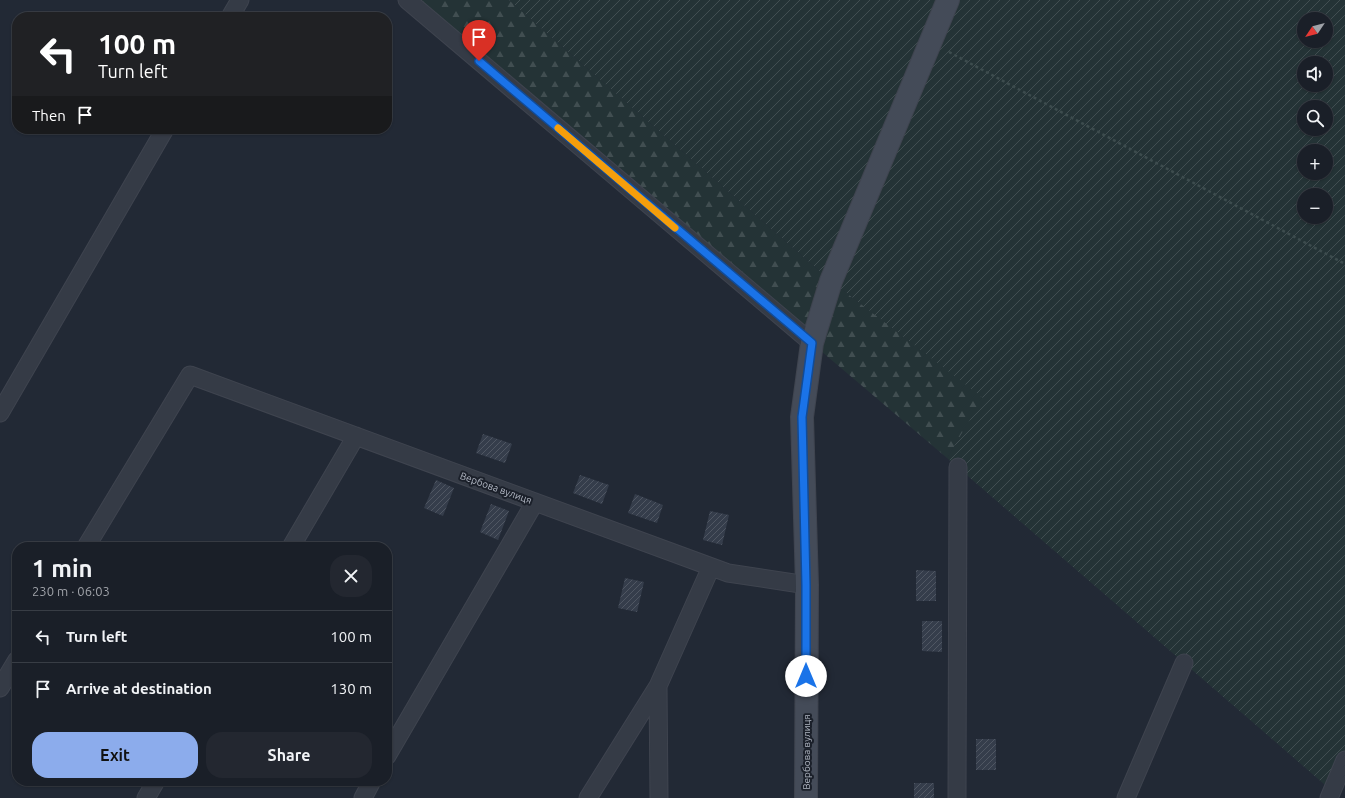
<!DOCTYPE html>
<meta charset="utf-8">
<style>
:root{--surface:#1a1f28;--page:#232730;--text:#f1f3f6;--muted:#9fa2a8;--line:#383d45;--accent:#8cacec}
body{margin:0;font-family:Ubuntu,sans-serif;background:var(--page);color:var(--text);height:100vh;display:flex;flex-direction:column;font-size:15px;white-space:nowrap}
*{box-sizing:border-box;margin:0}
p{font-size:13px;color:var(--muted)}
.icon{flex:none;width:22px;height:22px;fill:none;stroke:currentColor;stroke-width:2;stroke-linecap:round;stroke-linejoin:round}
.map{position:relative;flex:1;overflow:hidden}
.sheet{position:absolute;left:12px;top:542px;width:380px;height:244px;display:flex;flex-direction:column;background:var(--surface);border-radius:16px;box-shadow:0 1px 3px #0004,0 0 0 1px var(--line)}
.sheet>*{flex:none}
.banner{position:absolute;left:12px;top:12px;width:380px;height:122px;border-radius:16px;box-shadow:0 1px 3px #0004,0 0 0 1px var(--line);background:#202124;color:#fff;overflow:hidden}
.needle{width:26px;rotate:235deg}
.fabs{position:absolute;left:1297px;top:12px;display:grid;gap:8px}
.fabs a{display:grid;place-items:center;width:36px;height:36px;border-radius:50%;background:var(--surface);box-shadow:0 1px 3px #0004,0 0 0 1px var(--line);font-size:20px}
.pin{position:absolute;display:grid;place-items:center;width:34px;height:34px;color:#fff;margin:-41px -17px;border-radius:50% 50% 50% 0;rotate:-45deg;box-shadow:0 0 4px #0007}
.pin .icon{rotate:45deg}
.me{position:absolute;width:44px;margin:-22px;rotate:0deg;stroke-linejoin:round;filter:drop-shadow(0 0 3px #0008)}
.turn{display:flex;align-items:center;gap:14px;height:84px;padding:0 20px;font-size:18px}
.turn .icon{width:52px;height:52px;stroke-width:2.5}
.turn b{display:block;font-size:28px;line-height:34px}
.then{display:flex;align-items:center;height:38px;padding:0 20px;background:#0003;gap:8px;font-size:15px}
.round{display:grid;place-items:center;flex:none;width:42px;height:42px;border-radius:16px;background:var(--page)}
.overview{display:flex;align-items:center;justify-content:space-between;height:68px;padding:0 20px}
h1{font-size:24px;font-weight:600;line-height:30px}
.cta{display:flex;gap:8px;margin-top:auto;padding:8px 20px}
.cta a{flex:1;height:46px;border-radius:16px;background:var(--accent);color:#111;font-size:16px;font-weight:600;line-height:46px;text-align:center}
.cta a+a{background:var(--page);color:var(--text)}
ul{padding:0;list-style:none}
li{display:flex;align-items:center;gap:12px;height:52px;padding:0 20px;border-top:1px solid var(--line)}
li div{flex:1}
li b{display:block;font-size:15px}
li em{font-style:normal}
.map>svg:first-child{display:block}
</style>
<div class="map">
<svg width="1345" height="798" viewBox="0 0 1345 798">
<defs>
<pattern id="forest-firs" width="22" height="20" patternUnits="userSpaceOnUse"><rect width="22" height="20" fill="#243336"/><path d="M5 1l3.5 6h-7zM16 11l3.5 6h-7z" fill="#414e51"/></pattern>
<pattern id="garden-furrows" width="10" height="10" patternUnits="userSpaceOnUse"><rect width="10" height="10" fill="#243336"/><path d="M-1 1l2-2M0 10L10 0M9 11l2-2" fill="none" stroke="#414e51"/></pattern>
<pattern id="building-hatch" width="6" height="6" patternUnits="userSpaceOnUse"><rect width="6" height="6" fill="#353d4b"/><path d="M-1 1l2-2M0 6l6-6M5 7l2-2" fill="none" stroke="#505763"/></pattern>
</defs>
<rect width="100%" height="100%" fill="#222935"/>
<!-- forest -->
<path fill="url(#forest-firs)" d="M 407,0 L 509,0 L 831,281 L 984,398 L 947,458 Z"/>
<!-- garden -->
<path fill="url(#garden-furrows)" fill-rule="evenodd" d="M 509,0 L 1345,0 L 1345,760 L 1332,791 L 947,458 L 983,398 L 831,281 ZM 1304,19 L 1326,19 L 1326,41 L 1304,41 ZM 1304,63 L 1326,63 L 1326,85 L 1304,85 ZM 1304,107 L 1326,107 L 1326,129 L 1304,129 ZM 1304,151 L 1326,151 L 1326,173 L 1304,173 ZM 1304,195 L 1326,195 L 1326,217 L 1304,217 Z"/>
<!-- building -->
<path fill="url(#building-hatch)" d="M 483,434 L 512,444 L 505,463 L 476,453 Z
M 580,475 L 609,485 L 602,504 L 573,493 Z
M 436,480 L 454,488 L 443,516 L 424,508 Z
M 635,494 L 663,505 L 657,523 L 628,513 Z
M 491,504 L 509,511 L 498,540 L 480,532 Z
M 710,511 L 729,515 L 722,545 L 703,540 Z
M 916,570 L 936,571 L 936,601 L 916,601 Z
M 625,578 L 644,582 L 637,612 L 618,608 Z
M 922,621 L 942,621 L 942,652 L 922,651 Z
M 976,739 L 996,739 L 996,770 L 976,770 Z
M 914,783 L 934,783 L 934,798 L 914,798 Z"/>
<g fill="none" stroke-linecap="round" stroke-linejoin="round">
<defs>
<path id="street" d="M 407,0 L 812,343
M 230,17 L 240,0
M 0,413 L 165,129
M 86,547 L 190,375 L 728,573 L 807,585
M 291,547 L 356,436
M 658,686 L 659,798
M 0,688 L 17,660
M 387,756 L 535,502
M 146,798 L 156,781
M 363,798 L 372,781
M 588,798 L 658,686 L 711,567
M 957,798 L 958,467
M 1126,798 L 1184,663
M 1329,798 L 1345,760"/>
<path id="secondary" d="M 806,798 L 807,585 L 802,417 L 812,343 L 831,281 L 948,0"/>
</defs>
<!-- street casing -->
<use href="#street" stroke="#3f444f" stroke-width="19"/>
<!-- secondary casing -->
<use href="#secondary" stroke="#3f444f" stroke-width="24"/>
<!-- path -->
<path stroke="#3d4c4e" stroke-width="2.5" stroke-dasharray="3 3" stroke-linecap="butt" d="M 949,52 L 1345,264"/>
<!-- street -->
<use href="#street" stroke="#353b46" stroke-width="17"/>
<!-- secondary -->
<use href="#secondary" stroke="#444b58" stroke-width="22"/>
</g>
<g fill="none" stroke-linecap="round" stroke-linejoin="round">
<defs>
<path id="route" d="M 479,61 L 812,343 L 802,417 L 806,585 L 806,676"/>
</defs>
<!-- route casing -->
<use href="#route" stroke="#114b97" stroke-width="10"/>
<!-- route -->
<use href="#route" stroke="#1a73e8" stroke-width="7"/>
<!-- slow -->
<path stroke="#f59e0b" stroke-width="7" d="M 558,128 L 675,228"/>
</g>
<g text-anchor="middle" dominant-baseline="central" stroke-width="4" stroke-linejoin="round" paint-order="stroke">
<!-- street labels -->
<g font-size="10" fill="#b0b6c2" stroke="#1b202a">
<text transform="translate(496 488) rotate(20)">Вербова вулиця</text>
<text transform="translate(806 752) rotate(-90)">Вербова вулиця</text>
</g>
</g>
</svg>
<div class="fabs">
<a><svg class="needle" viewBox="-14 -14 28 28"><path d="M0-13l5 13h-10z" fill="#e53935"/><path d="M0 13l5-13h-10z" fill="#9fa2a8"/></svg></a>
<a><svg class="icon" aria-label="sound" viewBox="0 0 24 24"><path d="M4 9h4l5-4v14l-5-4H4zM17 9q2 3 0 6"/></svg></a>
<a><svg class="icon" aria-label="search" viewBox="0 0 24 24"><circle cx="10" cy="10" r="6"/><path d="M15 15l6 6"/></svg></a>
<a>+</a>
<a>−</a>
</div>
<div class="pin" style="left:479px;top:61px;background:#d93025"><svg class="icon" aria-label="arrive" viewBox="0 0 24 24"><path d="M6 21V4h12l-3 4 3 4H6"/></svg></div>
<svg class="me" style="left:806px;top:676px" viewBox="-20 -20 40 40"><circle r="19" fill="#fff"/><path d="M0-13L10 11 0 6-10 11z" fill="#1a73e8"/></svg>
<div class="banner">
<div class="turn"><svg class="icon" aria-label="left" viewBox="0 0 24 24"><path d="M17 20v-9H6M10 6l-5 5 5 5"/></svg><div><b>100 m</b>Turn left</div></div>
<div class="then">Then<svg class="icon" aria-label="arrive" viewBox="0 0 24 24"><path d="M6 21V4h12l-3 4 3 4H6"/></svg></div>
</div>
<section class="sheet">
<div class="overview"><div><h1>1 min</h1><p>230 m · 06:03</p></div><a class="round"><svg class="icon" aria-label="close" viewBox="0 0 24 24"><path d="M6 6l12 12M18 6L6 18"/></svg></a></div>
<ul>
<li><svg class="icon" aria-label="left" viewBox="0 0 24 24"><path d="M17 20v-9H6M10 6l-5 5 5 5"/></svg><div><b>Turn left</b></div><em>100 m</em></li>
<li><svg class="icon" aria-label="arrive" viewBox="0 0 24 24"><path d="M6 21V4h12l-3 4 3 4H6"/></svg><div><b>Arrive at destination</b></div><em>130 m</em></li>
</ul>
<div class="cta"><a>Exit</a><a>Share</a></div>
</section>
</div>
